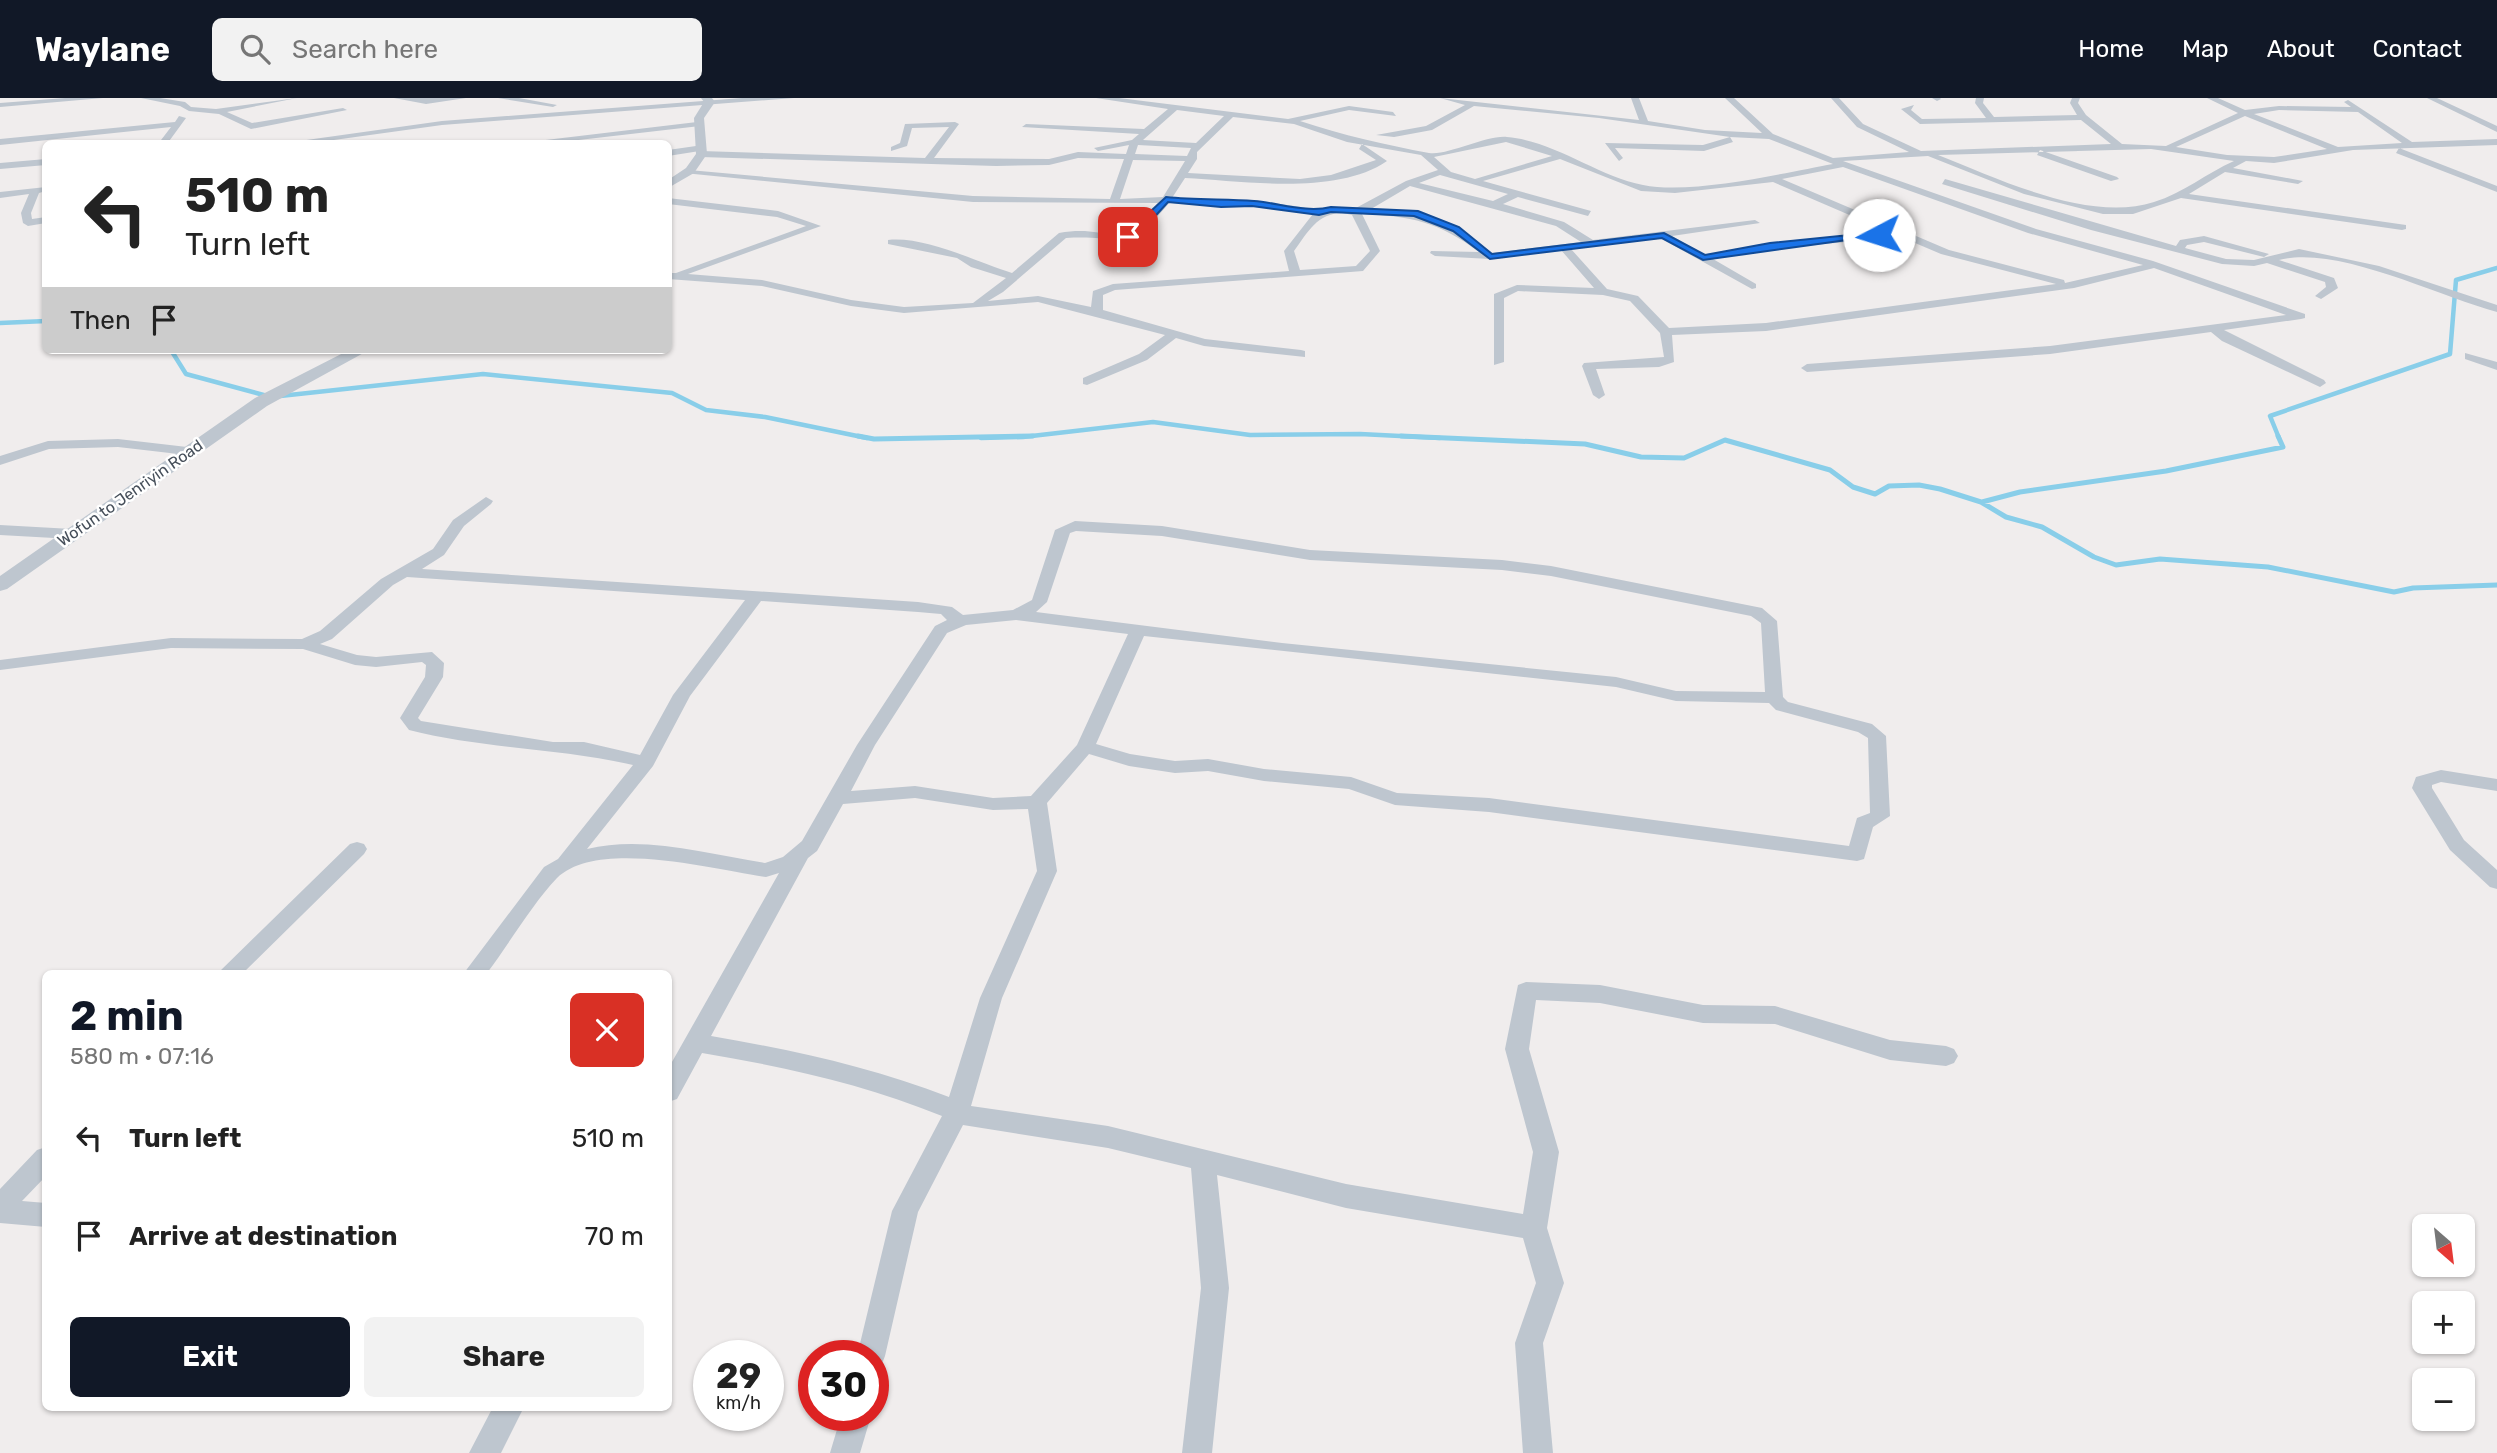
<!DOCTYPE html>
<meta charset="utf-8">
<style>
:root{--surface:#fff;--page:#f2f2f2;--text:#222;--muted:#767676;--accent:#111827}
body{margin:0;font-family:Rubik,sans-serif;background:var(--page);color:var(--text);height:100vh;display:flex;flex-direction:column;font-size:26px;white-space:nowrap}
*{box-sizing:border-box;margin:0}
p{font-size:23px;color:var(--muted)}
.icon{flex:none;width:38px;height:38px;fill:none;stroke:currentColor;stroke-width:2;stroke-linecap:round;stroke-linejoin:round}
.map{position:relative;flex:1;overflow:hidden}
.panel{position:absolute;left:42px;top:872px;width:630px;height:441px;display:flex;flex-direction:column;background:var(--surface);border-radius:10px;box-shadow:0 2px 5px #0004}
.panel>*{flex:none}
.hud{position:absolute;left:42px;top:42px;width:630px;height:214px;border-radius:10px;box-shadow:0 2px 5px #0004;background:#fff;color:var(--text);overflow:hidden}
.needle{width:46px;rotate:152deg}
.fabs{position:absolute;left:2412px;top:1116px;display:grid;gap:14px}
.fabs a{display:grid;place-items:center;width:63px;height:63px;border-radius:10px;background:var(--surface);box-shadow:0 2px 5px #0004;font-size:35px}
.speed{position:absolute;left:693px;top:1242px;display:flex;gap:14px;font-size:35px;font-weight:700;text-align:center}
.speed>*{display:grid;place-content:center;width:91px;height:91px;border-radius:50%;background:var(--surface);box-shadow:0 2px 5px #0004;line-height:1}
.speed small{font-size:18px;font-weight:400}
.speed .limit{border:10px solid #d22;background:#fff;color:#111}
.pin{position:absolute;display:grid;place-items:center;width:60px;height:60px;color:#fff;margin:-30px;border-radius:14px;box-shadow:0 4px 10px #0006}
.me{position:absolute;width:77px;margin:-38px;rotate:265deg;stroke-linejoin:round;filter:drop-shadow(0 0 5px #0008)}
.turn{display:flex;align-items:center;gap:24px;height:147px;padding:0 28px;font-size:32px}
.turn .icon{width:91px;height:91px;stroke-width:2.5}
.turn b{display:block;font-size:49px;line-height:60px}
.then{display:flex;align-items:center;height:66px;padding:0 28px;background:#0003;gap:14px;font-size:26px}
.round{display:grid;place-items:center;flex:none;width:74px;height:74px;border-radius:10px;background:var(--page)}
.summary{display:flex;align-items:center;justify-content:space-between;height:119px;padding:0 28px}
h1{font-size:42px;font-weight:700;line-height:52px;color:var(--accent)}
.action{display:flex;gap:14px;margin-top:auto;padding:14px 28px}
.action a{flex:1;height:80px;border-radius:10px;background:var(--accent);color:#fff;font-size:28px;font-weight:700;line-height:80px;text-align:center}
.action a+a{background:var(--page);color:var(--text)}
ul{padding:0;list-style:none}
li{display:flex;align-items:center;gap:21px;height:98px;padding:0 28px}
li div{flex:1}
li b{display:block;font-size:26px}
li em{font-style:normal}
header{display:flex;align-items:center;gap:42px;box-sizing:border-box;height:98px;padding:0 35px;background:var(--accent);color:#fff}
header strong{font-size:33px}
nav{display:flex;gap:38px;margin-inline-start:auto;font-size:24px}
.search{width:490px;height:63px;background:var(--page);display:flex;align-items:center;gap:18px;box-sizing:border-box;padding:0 24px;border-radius:10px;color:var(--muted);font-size:26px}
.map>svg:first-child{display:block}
</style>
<header>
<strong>Waylane</strong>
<div class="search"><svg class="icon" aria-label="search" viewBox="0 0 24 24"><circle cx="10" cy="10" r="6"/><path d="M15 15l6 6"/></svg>Search here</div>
<nav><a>Home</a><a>Map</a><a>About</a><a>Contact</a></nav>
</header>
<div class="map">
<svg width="2497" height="1355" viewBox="0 0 2497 1355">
<rect width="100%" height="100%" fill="#f0eded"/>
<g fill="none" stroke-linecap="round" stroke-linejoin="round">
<!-- stream-far1 -->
<path stroke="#89cee9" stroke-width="4.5" d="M 0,225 L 46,223
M 171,252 L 186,276 L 271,299 L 483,276 L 672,295 L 706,312 L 765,319 L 867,340
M 981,340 L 1023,339 L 1153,324 L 1250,337 L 1360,336 L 1440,340
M 2279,340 L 2270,318 L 2450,256 L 2456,182 L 2497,170"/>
<!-- stream -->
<path stroke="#89cee9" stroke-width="5" d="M 858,338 L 874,341 L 1033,338
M 1401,338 L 1585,346 L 1641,359 L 1684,360 L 1725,342 L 1830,372 L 1853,389 L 1875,396 L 1889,388 L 1919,387 L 1940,391 L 1981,404 L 2006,419 L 2042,429 L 2094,459 L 2116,467 L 2160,461 L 2268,469 L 2394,494 L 2413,490 L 2497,487
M 1982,404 L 2020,394 L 2166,373 L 2283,349 L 2278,338"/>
<!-- minor -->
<path fill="#bec6cf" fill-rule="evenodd" d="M 65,0 L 103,0 L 0,9 L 0,5 Z
M 141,0 L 160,0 L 185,4 L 191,9 L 216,11 L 297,0 L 227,14 L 252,25 L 343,10 L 347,12 L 251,31 L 219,16 L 189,13 L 180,8 Z
M 394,0 L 466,0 L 426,6 Z
M 498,0 L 519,0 L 557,7 L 553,9 Z
M 742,0 L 794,0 L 442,27 L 305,46 L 278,46 L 442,23 Z
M 1096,0 L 1119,0 L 1288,21 L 1349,8 L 1393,14 L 1396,18 L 1349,12 L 1300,23 C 1342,37 1386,47 1429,55 C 1448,58 1486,37 1507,39 C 1555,43 1597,78 1643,87 C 1692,97 1783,75 1833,66 L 1769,41 L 1730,39 L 1733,44 L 1704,53 L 1615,50 L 1623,60 L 1619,63 L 1605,45 L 1703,47 L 1730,39 L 1599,20 L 1474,8 L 1432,32 L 1394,39 L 1376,37 L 1426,28 L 1465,7 L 1440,0 L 1639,22 L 1631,0 L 1639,0 L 1648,23 L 1705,32 L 1762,35 L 1725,0 L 1734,0 L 1773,36 L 1833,60 L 1909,54 L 1857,29 L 1831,0 L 1839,0 L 1863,26 L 1921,53 L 2111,46 L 2081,22 L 1920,26 L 1901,11 L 1914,7 L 1911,12 L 1922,21 L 1986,20 L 1975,5 L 1976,0 L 1984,0 L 1983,5 L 1994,19 L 2077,17 L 2070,5 L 2072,0 L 2080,0 L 2078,5 L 2086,17 L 2122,46 L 2166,48 L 2238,15 L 2207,0 L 2218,0 L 2245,12 L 2279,8 L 2351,9 L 2344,4 L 2348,2 L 2412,44 L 2497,41 L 2497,47 L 2353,52 L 2274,65 L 2246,63 L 2233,70 L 2303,83 L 2298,86 L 2225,74 L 2189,96 L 2406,127 L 2406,131 L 2402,132 L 2181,100 L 2133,116 L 2103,116 L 2024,96 L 1928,58 L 1843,63 L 2036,131 L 2153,163 L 2305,216 L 2305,220 L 2301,221 L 2224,232 L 2324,282 L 2326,285 L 2320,289 L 2222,243 L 2211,234 L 2050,256 L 1807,274 L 1801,270 L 1807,266 L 2050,248 L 2286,217 L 2154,170 L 2074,190 L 1766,233 L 1672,237 L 1674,264 L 1659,269 L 1596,271 L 1605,297 L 1599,301 L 1593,297 L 1582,268 L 1584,265 L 1664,259 L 1660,235 L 1630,203 L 1603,197 L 1518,193 L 1504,200 L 1504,264 L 1494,267 L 1494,196 L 1517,187 L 1594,190 L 1561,152 L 1490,161 L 1435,158 L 1430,155 L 1431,153 L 1479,154 C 1439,124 1411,118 1362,116 L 1380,153 L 1363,173 L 1115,192 L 1103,197 L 1103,212 L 1205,241 L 1301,252 L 1305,253 L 1305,259 L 1204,248 L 1176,240 L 1147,262 L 1087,287 L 1083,286 L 1083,280 L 1139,256 L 1165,237 L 1038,204 L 904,215 L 851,208 L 762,188 L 668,181 L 668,175 L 676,175 L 806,128 L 777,119 L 668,106 L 668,100 L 778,113 L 821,128 L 688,176 L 762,182 L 851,202 L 904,209 L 973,205 L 1006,180 L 971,169 L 957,160 L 888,146 L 888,142 C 925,138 977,164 1012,175 L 1059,135 C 1110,125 1116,157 1158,105 L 973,104 L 684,75 L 689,72 L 973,98 L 1110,101 L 1124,61 L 1078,60 L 1049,67 L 996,68 L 701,59 L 697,56 L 701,53 L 925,60 L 949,29 L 912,30 L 907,48 L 891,53 L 891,49 L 900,45 L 905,26 L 955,24 L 959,26 L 934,60 L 1049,61 L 1078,54 L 1126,56 L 1129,47 L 1098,53 L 1094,50 L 1132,42 L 1139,36 L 1022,29 L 1026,26 L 1144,31 L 1168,11 ZM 1177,12 L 1224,18 L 1196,45 L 1143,42 ZM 2279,12 L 2358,14 L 2402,45 L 2338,49 L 2254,16 ZM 2245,18 L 2327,51 L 2274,59 L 2227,57 L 2176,49 ZM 1233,19 L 1294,26 L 1347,44 L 1421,57 L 1438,72 L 1406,83 L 1354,111 L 1322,112 L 1252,102 L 1172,100 L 1185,80 C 1244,83 1336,98 1387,63 L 1362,46 L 1359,51 L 1376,62 L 1331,77 L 1300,81 L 1188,75 L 1197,61 L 1197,54 ZM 1506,44 L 1552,58 L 1475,81 L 1451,74 L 1434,59 ZM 1138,47 L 1191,50 L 1187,58 L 1135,56 ZM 2151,51 L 2234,63 C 2207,75 2183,95 2154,104 C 2089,125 1999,81 1938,57 ZM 1560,61 L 1641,93 L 1675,95 L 1773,84 L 1889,134 L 1770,145 L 1705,157 L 1672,138 L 1760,125 L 1755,122 L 1593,142 L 1564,124 L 1503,106 L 1518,99 L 1588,118 L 1591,113 L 1483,83 ZM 1133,62 L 1185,63 L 1163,99 L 1120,101 ZM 1843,69 L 2028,135 L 2143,167 L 2065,185 L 2064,182 L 1949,152 L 1782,81 ZM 1440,77 L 1508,96 L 1493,103 L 1419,85 ZM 1410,88 L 1556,128 L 1581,144 L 1492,155 C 1454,125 1419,112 1371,111 ZM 1169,105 L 1252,108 L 1313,116 L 1284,153 L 1289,173 L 1113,186 L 1093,193 L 1091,209 L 1038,198 L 988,203 L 1003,194 L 1066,140 C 1122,136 1126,158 1169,105 ZM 1343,115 L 1352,117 L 1370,153 L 1356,168 L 1300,172 L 1294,153 C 1308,134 1317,115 1343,115 ZM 1901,139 L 1941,156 L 2056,186 L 1766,225 L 1669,230 L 1638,198 L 1607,191 L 1571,151 L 1660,140 L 1752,191 L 1756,190 L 1756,186 L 1713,161 L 1770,151 Z
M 1932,0 L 1940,0 L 1941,1 L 1937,3 Z
M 2427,0 L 2437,0 L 2497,28 L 2497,34 Z
M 179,18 L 186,20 L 167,46 L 158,46 L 171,29 L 0,47 L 0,41 L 175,24 Z
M 697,24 L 700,28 L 544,46 L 512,46 Z
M 703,47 L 706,52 L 668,58 L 668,52 Z
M 2399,50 L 2497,88 L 2497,94 L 2396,55 Z
M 2040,52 L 2117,79 L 2119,81 L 2111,83 L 2037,57 Z
M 46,61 L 46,67 L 0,71 L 0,65 Z
M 1945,81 L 2176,148 L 2180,142 L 2204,138 L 2269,156 L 2264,159 L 2204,144 L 2187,147 L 2185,150 L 2226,161 L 2254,162 L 2299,151 L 2379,168 L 2497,207 L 2497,214 C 2437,198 2338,147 2279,162 L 2334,180 L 2338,190 L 2321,201 L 2315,198 L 2326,189 L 2325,184 L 2267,165 L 2254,168 L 2222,166 L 2091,132 L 1942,86 Z
M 46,89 L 46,93 L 39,95 L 31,115 L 32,121 L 46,119 L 46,125 L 28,128 L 23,125 L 21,115 L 29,96 L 0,100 L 0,94 Z
M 2465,255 L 2497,264 L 2497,272 L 2465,261 Z
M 118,341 L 187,349 L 194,353 L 187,357 L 118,349 L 49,351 L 0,367 L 0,358 L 48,343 Z
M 486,399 L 493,403 L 491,406 L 464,428 L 444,457 L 422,471 L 918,504 L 952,509 L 963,517 L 1013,512 L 1032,502 L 1055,432 L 1075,423 L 1162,428 L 1310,452 L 1502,462 L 1551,468 L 1762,510 L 1777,523 L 1783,599 L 1788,604 L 1872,626 L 1886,638 L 1890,718 L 1873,729 L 1864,761 L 1857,763 L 1489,714 L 1395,707 L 1349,691 L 1264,683 L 1208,673 L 1175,675 L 1129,668 L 1089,656 L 1047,705 L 1057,773 L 1002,900 L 971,1008 L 1108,1028 L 1346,1086 L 1523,1116 L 1533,1054 L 1505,951 L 1518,887 L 1526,884 L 1600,887 L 1703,907 L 1775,908 L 1890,942 L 1946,948 L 1954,951 L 1958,958 L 1954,965 L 1946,968 L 1890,962 L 1775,926 L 1703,925 L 1600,905 L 1536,902 L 1529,951 L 1559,1054 L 1547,1130 L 1564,1185 L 1543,1245 L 1553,1355 L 1523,1355 L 1515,1245 L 1536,1185 L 1523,1140 L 1346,1110 L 1217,1077 L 1229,1190 L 1212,1355 L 1182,1355 L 1201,1190 L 1191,1070 L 1108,1050 L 963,1027 L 918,1114 L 885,1258 L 881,1268 L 873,1271 L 873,1258 L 857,1258 L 892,1113 L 942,1018 C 864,986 785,969 702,955 L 677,1001 L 668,1004 L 668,971 L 779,775 L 766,779 C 715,772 598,740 557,780 C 533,805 509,846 487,875 L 464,875 L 544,769 L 558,761 L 633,667 C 560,650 483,651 409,632 L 400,620 L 425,579 L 426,567 L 422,564 L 376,569 L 355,567 L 303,551 L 171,550 L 0,572 L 0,562 L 171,540 L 302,541 L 320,533 L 381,481 L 433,451 L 453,422 ZM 1076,433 L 1162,438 L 1310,462 L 1502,472 L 1551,478 L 1751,518 L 1761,525 L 1765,594 L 1676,593 L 1616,579 L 1282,545 L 1036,514 L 1047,504 L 1070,435 ZM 407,479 L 745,502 L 673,597 L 640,657 L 584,644 L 553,644 L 421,623 L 418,620 L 443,579 L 444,565 L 432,554 L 376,559 L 357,557 L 320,546 L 332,541 L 393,487 ZM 761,503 L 918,514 L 941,516 L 947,522 L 935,528 L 857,647 L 802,743 L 783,759 L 765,765 C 708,756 644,737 587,751 L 653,668 L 690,598 ZM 1016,522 L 1128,536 L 1077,647 L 1031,698 L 993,700 L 915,688 L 851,693 L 875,647 L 947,535 L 966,527 ZM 1144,538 L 1616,589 L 1676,603 L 1769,605 L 1776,612 L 1858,634 L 1868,640 L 1870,715 L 1857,720 L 1849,748 L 1489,700 L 1397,695 L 1351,679 L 1264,671 L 1208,661 L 1175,663 L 1130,656 L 1096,646 ZM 915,700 L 993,712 L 1028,711 L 1037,773 L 980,900 L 949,999 C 872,969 793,952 711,938 L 808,760 L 817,753 L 843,706 Z
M 0,427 L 72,431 L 80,436 L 72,441 L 0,437 Z
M 2441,672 L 2497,681 L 2497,693 L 2441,684 L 2432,687 L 2432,690 L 2464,742 L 2497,772 L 2497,791 L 2490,789 L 2450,752 L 2412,690 L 2416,679 Z
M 357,744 L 364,746 L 367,751 L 364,756 L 243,875 L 218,875 L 350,746 Z
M 46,1049 L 46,1078 L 22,1103 L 46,1105 L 46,1129 L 0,1125 L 0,1091 L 37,1052 Z
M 493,1309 L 524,1309 L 501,1355 L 469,1355 Z
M 841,1318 L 871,1318 L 860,1355 L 830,1355 Z"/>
<!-- tertiary -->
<path fill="#bec6cf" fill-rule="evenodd" d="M 701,0 L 712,0 L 715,4 L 704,20 L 707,56 L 694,75 L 668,90 L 668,82 L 686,70 L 696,56 L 694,20 L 704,4 Z
M 349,252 L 369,252 L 267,308 L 7,491 L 0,493 L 0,478 L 255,300 Z"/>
</g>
<!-- route -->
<path fill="#1a73e8" stroke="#114b97" stroke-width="2" d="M 1166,99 C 1195,102 1225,101 1254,103 C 1279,105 1306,115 1331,109 L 1418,113 L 1459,129 L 1492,156 L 1664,135 L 1705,157 L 1770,145 L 1879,134 L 1883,137 L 1703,162 L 1662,140 L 1490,161 L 1453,133 L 1414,118 L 1331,114 L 1319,117 L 1252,108 L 1221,109 L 1168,104 L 1138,137 L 1125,141 L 1125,137 Z"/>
<g text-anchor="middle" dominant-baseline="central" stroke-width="5" stroke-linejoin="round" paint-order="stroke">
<!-- far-street labels -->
<g font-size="16" fill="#464f5a" stroke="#fff">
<text transform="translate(130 395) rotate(-35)">Wofun to Jenriyin Road</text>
</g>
</g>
</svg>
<div class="fabs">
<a><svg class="needle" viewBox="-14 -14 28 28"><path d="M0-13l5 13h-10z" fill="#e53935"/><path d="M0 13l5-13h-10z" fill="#767676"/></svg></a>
<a>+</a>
<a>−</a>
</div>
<div class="speed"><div>29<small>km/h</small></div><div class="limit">30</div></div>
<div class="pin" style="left:1128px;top:139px;background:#d93025"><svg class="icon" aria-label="arrive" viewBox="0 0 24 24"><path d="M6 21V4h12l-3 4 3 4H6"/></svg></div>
<svg class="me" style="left:1879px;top:137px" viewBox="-20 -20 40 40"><circle r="19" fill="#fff"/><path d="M0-13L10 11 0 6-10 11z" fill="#1a73e8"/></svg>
<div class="hud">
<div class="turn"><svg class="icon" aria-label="left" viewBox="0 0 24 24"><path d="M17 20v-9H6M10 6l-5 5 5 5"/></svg><div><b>510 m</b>Turn left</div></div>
<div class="then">Then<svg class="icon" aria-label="arrive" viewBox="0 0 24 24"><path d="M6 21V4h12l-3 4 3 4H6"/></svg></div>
</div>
<section class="panel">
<div class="summary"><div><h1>2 min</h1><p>580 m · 07:16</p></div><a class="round" style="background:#d93025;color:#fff"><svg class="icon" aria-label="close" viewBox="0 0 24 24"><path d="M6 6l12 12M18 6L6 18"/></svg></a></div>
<ul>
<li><svg class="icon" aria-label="left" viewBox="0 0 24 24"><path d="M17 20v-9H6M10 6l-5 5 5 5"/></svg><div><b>Turn left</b></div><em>510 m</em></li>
<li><svg class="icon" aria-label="arrive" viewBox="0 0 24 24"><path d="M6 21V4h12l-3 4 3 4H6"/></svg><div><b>Arrive at destination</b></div><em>70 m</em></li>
</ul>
<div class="action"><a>Exit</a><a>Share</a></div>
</section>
</div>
